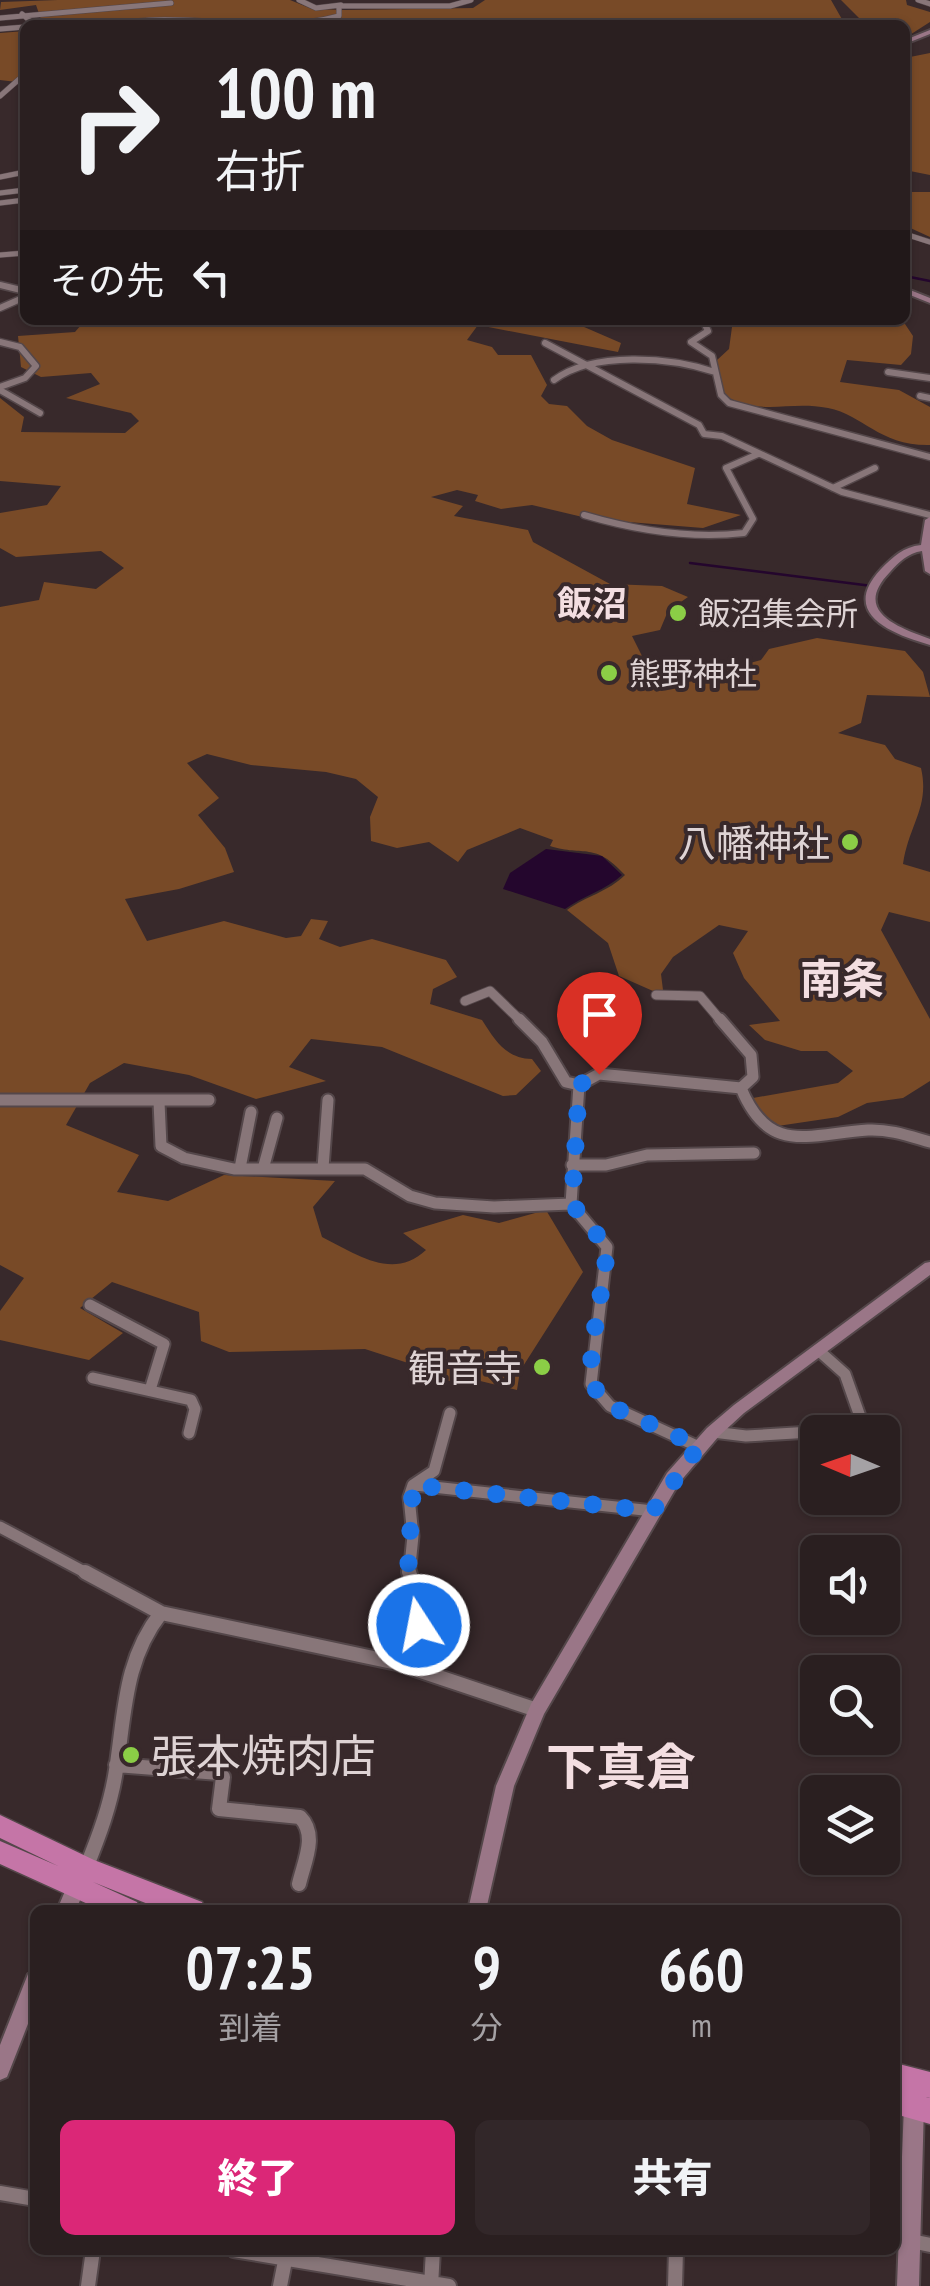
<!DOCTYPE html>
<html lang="ja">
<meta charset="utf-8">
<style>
:root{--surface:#2a1f20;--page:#322729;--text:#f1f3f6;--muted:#a5a2a5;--line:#463d3e;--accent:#db2777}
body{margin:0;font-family:"PT Sans Narrow","Noto Sans JP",sans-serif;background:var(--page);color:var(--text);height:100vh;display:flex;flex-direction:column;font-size:38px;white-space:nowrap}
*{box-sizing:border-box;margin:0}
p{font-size:32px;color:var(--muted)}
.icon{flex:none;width:55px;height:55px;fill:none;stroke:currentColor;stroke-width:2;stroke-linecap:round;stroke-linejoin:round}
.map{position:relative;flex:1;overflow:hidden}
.drawer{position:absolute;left:30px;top:1905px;width:870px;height:350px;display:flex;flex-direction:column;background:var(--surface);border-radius:15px;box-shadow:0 2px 8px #0004,0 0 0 2px var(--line)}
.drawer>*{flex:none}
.banner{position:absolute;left:20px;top:20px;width:890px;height:305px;border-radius:15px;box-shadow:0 2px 8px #0004,0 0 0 2px var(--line);background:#2a1f20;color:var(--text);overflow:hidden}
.needle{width:65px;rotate:272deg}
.fabs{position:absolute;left:800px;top:1415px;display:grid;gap:20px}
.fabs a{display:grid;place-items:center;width:100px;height:100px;border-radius:15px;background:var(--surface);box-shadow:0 2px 8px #0004,0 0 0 2px var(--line);font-size:50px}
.pin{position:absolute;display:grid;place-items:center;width:85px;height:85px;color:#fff;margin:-102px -42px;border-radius:50% 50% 50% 0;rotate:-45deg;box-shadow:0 0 10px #0007}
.pin .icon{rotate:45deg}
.me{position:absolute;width:110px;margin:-55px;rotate:349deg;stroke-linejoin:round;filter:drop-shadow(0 0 8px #0008)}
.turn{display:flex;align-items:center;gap:35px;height:210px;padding:0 30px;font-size:45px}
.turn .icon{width:130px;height:130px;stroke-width:2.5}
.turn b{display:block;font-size:70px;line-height:85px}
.then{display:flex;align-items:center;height:95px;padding:0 30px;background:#0003;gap:20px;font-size:38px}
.eta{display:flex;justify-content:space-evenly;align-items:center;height:170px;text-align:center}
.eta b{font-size:60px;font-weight:800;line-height:70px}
.primary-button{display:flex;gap:20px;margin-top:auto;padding:20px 30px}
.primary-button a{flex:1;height:115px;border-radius:15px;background:var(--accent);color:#fff;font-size:40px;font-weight:800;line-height:115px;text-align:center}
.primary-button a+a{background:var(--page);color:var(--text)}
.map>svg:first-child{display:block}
</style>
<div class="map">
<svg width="930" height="2286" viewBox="0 0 930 2286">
<rect width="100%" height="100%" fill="#38292b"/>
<!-- forest -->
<path fill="#784a27" d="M 58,0 L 290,0 L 312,9 L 345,10 L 473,8 L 485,0 L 831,0 L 843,21 L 43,25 L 36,5 L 0,10 L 1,2 Z
M 841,0 L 906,0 L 907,5 L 930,12 L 930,22 L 905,38 L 905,25 L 859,25 L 859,18 Z
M 25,31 L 25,83 L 0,80 L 0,33 Z
M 930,53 L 930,175 L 905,170 L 905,58 Z
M 905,192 L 930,192 L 930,237 L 906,226 Z
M 66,320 L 303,324 L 307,320 L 568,320 L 621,343 L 618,352 L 478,325 L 467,340 L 492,347 L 498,355 L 531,355 L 547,385 L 541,396 L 549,404 L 567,406 L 587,426 L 612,440 L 695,468 L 687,504 L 741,515 L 703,528 L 591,519 L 532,505 L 501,509 L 475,501 L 478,495 L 457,490 L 431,497 L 463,506 L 454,516 L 528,530 L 533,542 L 610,584 L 662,586 L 688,597 L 668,611 L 660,630 L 632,636 L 647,666 L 673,666 L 702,676 L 761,660 L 769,649 L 817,638 L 905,651 L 923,672 L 930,697 L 867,695 L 861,723 L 838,733 L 885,745 L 895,759 L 921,768 C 930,807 909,824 903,864 L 930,872 L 930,922 L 889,912 L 881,930 L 930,1019 L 930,1081 L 903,1098 L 867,1103 L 838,1117 L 771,1127 L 756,1114 L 753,1098 L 838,1083 L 853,1071 L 827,1051 L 801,1051 L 765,1040 L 749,1025 L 780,1021 L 744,978 L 733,953 L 748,931 L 719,925 L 673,957 L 661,974 L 663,990 L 653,991 L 619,976 L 608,943 L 567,910 C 586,896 608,892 625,875 C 594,841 585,857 550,846 L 553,840 L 520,828 L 467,850 L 458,862 L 429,842 L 397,848 L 371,841 L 370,817 L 378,797 L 356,779 L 326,772 L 251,765 L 207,754 L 187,763 L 219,798 L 198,815 L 225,848 L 234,872 L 179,889 L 125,899 L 147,941 L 224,921 L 286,938 L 301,936 L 311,919 L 328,921 L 319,939 L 340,947 L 372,939 L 446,960 L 457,977 L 433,989 L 430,1004 L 482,1020 C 495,1040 505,1058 532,1059 L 541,1071 L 516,1095 L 503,1096 L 382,1047 L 311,1039 L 289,1067 L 326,1081 L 256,1099 L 189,1075 L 124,1063 L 90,1083 L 66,1125 L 139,1155 L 117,1192 L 168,1201 L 224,1175 L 335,1181 L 313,1207 L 322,1237 C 356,1254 393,1281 426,1250 L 403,1233 L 463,1215 L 499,1223 L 546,1210 L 583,1272 L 520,1371 L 517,1390 L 468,1378 L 460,1383 L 419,1375 L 408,1363 L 365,1349 L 229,1352 L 201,1341 L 199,1312 L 112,1282 L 80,1308 L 123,1333 L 89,1360 L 0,1340 L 0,1311 L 24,1278 L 0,1265 L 0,607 L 39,600 L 44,582 L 96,589 L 124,568 L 101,551 L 16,557 L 0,548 L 0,513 L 47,505 L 61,486 L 0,481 L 0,398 L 24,417 L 21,432 L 125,433 L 139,421 L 131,413 L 66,398 L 100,384 L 91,373 L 41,377 L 21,367 L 18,336 L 75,332 L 81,325 Z
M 726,320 L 889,320 L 905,324 L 913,336 L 911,354 L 901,365 L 847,360 L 840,382 L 899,390 L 930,407 L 930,445 C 879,446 864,415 828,408 C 786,400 761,418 720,393 L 716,361 L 729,349 L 732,327 Z"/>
<!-- water -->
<path fill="#24062d" d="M 546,849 L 602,856 L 622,875 C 606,890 583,896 565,909 L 503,889 L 510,873 Z"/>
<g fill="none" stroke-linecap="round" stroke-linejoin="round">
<!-- stream -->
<path stroke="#24062d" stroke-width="2.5" d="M 913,41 L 930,35
M 905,276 L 930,281
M 690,563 L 872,586"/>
<defs>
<path id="street-far4" d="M 299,0 L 316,8 L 341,5
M 918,0 L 930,4
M 22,14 L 35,25
M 0,18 L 171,3
M 109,25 C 186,9 263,37 339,16 L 339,6 L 450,6 L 471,0
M 0,29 L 25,27
M 0,96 L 25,74
M 0,177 L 25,172
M 0,193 L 25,190
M 0,203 L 25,200
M 905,234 L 930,242
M 0,255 L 25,253"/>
<path id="street-far3" d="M 0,285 L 25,291
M 0,308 L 25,297
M 703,320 L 708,331 L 691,342 L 712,356 L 721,395 L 729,403 L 930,457
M 0,342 L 20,347 L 36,366 L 25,378 L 0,387
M 545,343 L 699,425 L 704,434 L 722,436 L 842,492 L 930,515
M 888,372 L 930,378
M 554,380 C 593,351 670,357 715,372
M 0,390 L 40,413
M 920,396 L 930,398
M 833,488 L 875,468
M 584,515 C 635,530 692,539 744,533 L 753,519 L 726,468 L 758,454"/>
<path id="street-far2" d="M 656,995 L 700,996 L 722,1022
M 465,1001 L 490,991 L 522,1022"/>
<path id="street-far1" d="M 519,1019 L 542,1042 L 566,1082 L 579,1085
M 741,1088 C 769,1156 808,1134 868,1130 C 890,1129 909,1136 930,1142
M 0,1100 L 209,1100
M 159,1102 L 161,1146 L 184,1158 L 234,1169 L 365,1169 L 410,1196 L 435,1203 L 494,1207 L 571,1204 L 607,1247 L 591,1384 L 610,1406 L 699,1447
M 572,1165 L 606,1165 L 647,1155 L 754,1153
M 240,1168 L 251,1112
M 323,1168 L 328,1100
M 263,1169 L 277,1118
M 571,1204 L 579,1085 L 599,1074 L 741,1088 L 753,1077 L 751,1055 L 720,1019
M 90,1305 L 164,1344 L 150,1390
M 818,1350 L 845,1374 L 863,1425
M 93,1378 L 191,1400 L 195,1409 L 189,1433
M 713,1432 L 746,1436 L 892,1427
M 415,1485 L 653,1511
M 0,1527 L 90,1575
M 409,1575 L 413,1536 L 409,1497 L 413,1485 L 434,1471 L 450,1413"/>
<path id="street" d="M 85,1572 L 161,1613 L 397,1663 L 537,1710
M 397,1663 C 420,1622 425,1617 409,1572
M 116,1765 L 219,1773 L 223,1777 L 219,1809 L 300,1817 C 318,1835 304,1862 299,1884
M 86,1868 C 99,1836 111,1804 116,1770 C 125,1713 124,1660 161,1613
M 0,2193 L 35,2199
M 911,2241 L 930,2245
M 234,2250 L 449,2286
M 88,2286 L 93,2250
M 280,2286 L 285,2261
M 431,2286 L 433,2250
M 675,2286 L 676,2250"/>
<path id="secondary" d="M 930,30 L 930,34 L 905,44 L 905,40 Z
M 905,288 L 930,298 L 930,303 L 905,293 Z
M 930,517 L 930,574 L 925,571 L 922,551 C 908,553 899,562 890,572 C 852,611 897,627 930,639 L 930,645 C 892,634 839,614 881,569 C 893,557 903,547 921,545 L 925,520 Z
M 930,1262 L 930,1275 L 744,1413 L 719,1436 L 679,1483 L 544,1714 L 514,1786 L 486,1910 L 468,1910 L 496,1786 L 531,1704 L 667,1473 L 707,1428 L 734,1405 L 925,1263 Z
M 78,1874 L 85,1877 L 87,1883 L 76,1910 L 57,1910 L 71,1877 Z
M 35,1971 L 35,2006 L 7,2077 L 0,2080 L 0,2045 L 28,1974 Z
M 914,2095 L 921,2098 L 924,2105 L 919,2286 L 897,2286 L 904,2105 L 907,2098 Z"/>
<path id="highway" d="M 0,1815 L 94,1860 L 202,1902 L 205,1910 L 163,1910 L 93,1882 L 137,1902 L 140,1910 L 101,1910 L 0,1864 L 0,1841 L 58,1866 L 0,1838 Z
M 895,2063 L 930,2072 L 930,2098 L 918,2095 L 930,2098 L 930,2124 L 895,2114 Z"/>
</defs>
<!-- street-far4 casing -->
<use href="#street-far4" stroke="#54474a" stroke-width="6"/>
<!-- street-far3 casing -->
<use href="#street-far3" stroke="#54474a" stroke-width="9"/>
<!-- street-far2 casing -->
<use href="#street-far2" stroke="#54474a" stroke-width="11"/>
<!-- street-far1 casing -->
<use href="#street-far1" stroke="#54474a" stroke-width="15"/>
<!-- street casing -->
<use href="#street" stroke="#54474a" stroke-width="18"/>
<!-- secondary casing -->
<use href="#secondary" stroke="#54474a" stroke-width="4"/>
<!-- highway casing -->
<use href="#highway" stroke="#54474a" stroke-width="3"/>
<!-- street-far4 -->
<use href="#street-far4" stroke="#887679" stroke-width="5"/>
<!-- street-far3 -->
<use href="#street-far3" stroke="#887679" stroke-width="6"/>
<!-- street-far2 -->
<use href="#street-far2" stroke="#887679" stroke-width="9"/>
<!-- street-far1 -->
<use href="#street-far1" stroke="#887679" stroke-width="11"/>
<!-- street -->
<use href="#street" stroke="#887679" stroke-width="14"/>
<!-- secondary -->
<use href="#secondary" fill="#9a7687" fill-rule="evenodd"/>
<!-- highway -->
<use href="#highway" fill="#c575a7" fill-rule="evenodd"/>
</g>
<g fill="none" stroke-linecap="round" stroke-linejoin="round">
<!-- route -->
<path stroke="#1a73e8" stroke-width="18" stroke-dasharray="0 32.4" d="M 419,1625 L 420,1594 L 408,1571 L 413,1485 L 653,1511 L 699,1446 L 610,1406 L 591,1384 C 589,1337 604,1293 607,1247 L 572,1204 L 579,1085 L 599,1074"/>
</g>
<!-- markers -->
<g fill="#8bce46" stroke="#38292b" stroke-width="4">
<circle cx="678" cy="613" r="10"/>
<circle cx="609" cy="673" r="10"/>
<circle cx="850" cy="842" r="10"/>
<circle cx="542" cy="1367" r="10"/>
<circle cx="131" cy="1755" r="10"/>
</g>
<g text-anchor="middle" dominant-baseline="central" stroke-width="8" stroke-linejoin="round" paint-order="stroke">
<!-- far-poi labels -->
<g font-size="32" fill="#ded3d4" stroke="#38292b" text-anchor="start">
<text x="698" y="613">飯沼集会所</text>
<text x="629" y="673">熊野神社</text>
</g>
<!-- far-quarter labels -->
<g font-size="35" font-weight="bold" fill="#f3dee1" stroke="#38292b">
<text x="592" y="603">飯沼</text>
</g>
<!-- poi labels -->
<g font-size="38" fill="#ded3d4" stroke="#38292b" text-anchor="end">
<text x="830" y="842">八幡神社</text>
<text x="522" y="1367">観音寺</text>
</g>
<!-- quarter labels -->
<g font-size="42" font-weight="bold" fill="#f3dee1" stroke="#38292b">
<text x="842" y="978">南条</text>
</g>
<!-- near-poi labels -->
<g font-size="45" fill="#ded3d4" stroke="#38292b" text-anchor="start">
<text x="151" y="1755">張本焼肉店</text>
</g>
<!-- near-quarter labels -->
<g font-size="50" font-weight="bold" fill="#f3dee1" stroke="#38292b">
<text x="621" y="1766">下真倉</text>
</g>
</g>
</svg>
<div class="fabs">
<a><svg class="needle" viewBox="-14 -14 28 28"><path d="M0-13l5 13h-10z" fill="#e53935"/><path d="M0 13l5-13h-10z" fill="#a5a2a5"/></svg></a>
<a><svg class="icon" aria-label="sound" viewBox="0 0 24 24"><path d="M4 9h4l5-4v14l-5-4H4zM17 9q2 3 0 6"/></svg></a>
<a><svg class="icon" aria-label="search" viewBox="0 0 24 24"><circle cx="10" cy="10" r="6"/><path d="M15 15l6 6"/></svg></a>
<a><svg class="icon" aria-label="layers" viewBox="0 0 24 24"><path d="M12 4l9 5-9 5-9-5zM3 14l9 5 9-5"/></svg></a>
</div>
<div class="pin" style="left:599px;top:1074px;background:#d93025"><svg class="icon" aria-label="arrive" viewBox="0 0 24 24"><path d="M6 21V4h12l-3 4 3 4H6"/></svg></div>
<svg class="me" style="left:419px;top:1625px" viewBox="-20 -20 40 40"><circle r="17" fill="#1a73e8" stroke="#fff" stroke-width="3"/><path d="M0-11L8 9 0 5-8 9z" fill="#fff"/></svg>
<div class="banner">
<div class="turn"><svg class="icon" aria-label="right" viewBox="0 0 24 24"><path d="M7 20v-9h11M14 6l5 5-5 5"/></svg><div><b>100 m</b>右折</div></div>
<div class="then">その先<svg class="icon" aria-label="left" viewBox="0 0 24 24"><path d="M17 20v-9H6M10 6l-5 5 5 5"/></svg></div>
</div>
<section class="drawer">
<div class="eta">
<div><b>07:25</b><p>到着</p></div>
<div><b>9</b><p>分</p></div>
<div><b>660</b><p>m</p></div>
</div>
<div class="primary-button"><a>終了</a><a>共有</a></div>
</section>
</div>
